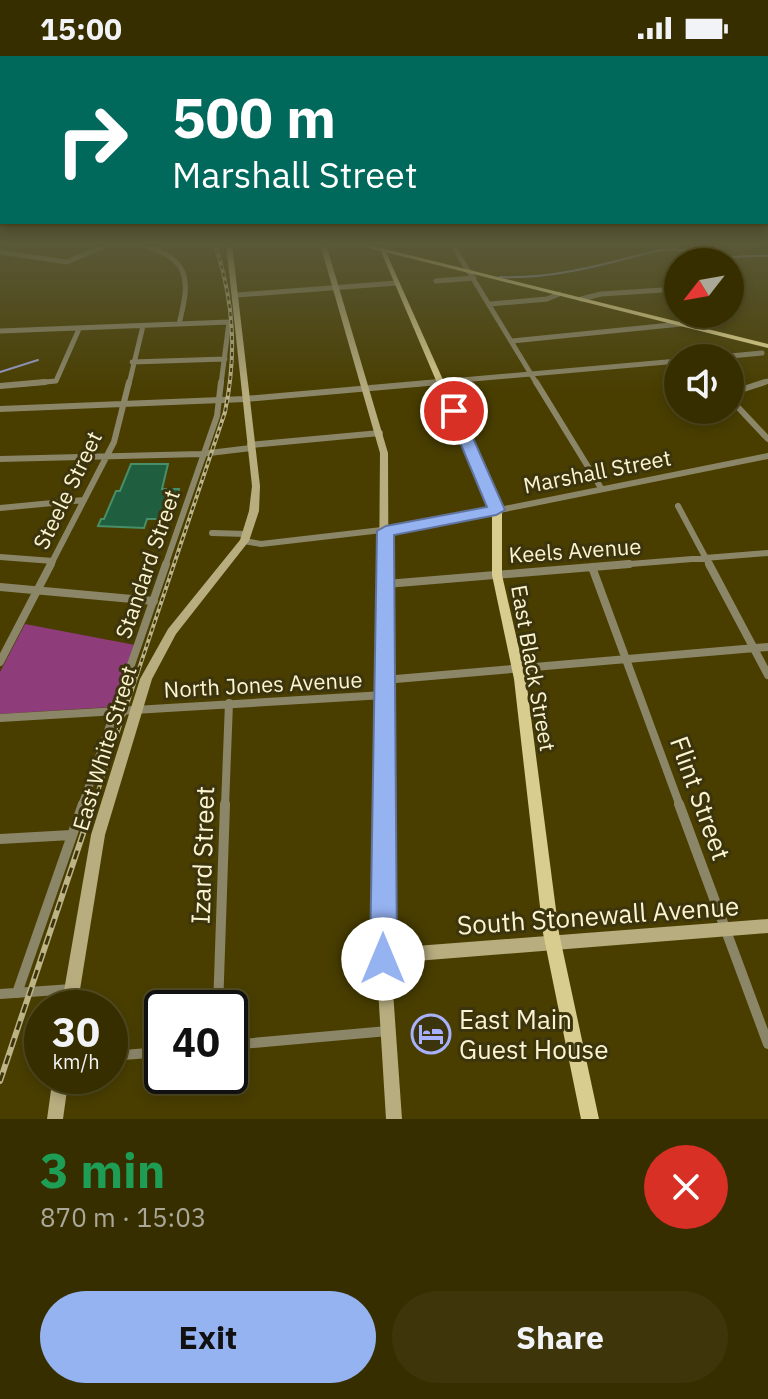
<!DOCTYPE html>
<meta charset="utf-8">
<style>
:root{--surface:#372e00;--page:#3e360a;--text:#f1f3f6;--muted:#aaa899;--line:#514a22;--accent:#95b2f1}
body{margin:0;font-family:"IBM Plex Sans",sans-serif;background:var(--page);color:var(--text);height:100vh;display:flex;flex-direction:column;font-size:30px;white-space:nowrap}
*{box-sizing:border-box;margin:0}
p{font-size:26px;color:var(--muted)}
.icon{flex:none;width:44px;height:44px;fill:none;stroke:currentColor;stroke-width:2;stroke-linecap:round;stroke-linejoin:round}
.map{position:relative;height:1063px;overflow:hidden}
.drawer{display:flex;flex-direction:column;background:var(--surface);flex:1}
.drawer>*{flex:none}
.guide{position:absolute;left:0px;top:0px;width:768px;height:168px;box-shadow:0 4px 12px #0003,0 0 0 2px var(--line);background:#00695c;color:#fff;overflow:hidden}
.needle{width:52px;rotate:239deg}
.controls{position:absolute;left:664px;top:192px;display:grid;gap:16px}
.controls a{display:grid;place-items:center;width:80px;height:80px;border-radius:50%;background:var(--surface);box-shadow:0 4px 12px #0003,0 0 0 2px var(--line);font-size:40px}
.speed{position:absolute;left:24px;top:934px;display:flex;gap:16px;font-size:40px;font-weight:700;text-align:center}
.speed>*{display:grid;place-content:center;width:104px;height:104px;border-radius:50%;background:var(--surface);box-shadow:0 4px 12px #0003,0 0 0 2px var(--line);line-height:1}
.speed small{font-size:20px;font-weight:400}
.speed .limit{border:4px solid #111;border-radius:12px;background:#fff;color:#111}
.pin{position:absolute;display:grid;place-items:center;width:68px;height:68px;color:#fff;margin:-34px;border:4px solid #fff;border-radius:50%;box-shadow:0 2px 8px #0007}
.me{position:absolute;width:88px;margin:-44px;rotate:0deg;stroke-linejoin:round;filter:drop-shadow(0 0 6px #0008)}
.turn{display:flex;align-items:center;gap:28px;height:168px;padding:0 40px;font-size:36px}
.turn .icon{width:104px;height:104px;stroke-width:2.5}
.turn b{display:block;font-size:56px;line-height:68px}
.round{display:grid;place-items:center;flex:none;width:84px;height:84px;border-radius:42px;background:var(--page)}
.overview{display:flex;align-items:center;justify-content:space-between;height:136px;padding:0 40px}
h1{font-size:48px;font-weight:700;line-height:60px;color:#1e9e55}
.cta{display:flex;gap:16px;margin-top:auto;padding:16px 40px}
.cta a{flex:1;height:92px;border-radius:48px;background:var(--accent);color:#111;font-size:32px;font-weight:700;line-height:92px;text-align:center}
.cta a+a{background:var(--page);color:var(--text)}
.status{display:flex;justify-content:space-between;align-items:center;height:56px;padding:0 40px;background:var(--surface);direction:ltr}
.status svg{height:22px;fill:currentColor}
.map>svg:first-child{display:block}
</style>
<div class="status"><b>15:00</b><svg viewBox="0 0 49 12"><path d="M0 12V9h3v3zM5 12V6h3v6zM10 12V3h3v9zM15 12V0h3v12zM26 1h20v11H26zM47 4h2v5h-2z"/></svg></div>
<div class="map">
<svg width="768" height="1063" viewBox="0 0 768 1063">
<rect width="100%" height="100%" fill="#493e00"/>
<!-- green -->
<path fill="#8e3c7a" d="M 25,568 L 135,589 L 111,651 L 0,658 L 0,616 Z"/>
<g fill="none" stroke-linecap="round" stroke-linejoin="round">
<!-- stream -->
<path stroke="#999cd2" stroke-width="2" d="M 500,221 C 552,223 602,209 651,196 C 679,188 704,201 731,201 C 744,201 755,199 768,200
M 0,316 L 38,304"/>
</g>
<!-- building -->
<path fill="#1f5f3f" stroke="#488e68" stroke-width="2" d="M 131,408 L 168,408 L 162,433 L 179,433 L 176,453 L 172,453 L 169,463 L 147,463 L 144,472 L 98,470 L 101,463 L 104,463 L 116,435 L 120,435 Z
M 446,968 L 448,988 L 422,990 L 421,985 L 417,985 L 415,970 Z"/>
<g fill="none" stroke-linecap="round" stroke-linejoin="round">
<!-- street-far3 -->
<path stroke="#8c8669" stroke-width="5" d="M 140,188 C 190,203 191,221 179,268
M 452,188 L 537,328
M 0,196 L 67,206 L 109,188
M 436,225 L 474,222
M 237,239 L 397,227
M 581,243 L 601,238 L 678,233
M 490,248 L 547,243 L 559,238
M 0,275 L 229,266 L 221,328
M 512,285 L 681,268
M 709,302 L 762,297
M 132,306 L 225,303
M 23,328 L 56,325 L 79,273
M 129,328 L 143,270
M 416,328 L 678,305
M 759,328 L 768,325"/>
<!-- street-far2 -->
<path stroke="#8c8669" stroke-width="6" d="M 536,326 L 601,432
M 765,326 L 731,337 L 734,347 L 768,383
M 0,330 L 45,326
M 0,353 L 245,343 L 439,326
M 250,389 L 380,377
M 0,403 L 201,398 L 251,392
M 678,450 L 710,510
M 0,452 L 84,444
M 212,477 L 247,478
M 244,485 L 261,488 L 425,469 L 768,400
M 0,501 L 53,505
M 50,510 L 114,386 L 129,326
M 165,510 L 217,360 L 221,326
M 605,510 L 768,497"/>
<!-- street-far1 -->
<path stroke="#8c8669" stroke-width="8" d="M 709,508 L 768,619
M 592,511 L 680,750
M 386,528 L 629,508
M 0,531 L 154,545
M 0,606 L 51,508
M 384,624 L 768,591
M 0,662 L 384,639
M 82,750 L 166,508
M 225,750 L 229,647"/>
<!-- street -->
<path stroke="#8c8669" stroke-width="10" d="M 679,748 L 768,988
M 0,783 L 71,779
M 17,937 L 83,748
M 0,938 L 72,933
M 218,952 L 225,748
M 230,989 L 388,975
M 110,1000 L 162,996"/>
<!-- secondary -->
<path fill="#b7ad7f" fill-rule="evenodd" d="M 226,188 L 232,188 L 260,430 L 259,455 L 249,485 L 176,578 L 152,623 L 105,779 L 77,952 L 61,952 L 91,779 L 140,623 L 168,573 L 240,484 L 249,455 L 252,430 Z
M 320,188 L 326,188 L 388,397 L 390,892 L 768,863 L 768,877 L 391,907 L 402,1063 L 386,1063 L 376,900 L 380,397 Z
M 53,1020 L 69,1020 L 63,1063 L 47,1063 Z"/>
<!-- primary -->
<path fill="#d8cc8f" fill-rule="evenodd" d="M 380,193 L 385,194 L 502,456 L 502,519 L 526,623 L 559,877 L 599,1063 L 581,1063 L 543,877 L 514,623 L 492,519 L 492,456 Z"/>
<!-- highway -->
<path fill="#f6e79e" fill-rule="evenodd" d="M 320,188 L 327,188 L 323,191 Z
M 353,188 L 365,188 L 768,288 L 768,292 Z"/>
<defs>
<path id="rail-far1" d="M 93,750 L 225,356 C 237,297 234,246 215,188"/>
<path id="rail" d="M 0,1025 L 93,748"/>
</defs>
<!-- rail-far1 casing -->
<use href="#rail-far1" stroke="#bcb386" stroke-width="4"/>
<!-- rail casing -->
<use href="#rail" stroke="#bcb386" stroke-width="6"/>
<!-- rail-far1 -->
<use href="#rail-far1" stroke="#3c340d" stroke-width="2" stroke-dasharray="4" stroke-linecap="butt"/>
<!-- rail -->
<use href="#rail" stroke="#3c340d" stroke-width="3" stroke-dasharray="9" stroke-linecap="butt"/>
</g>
<!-- sky -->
<linearGradient id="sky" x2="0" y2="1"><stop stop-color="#282200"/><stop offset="0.56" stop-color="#595837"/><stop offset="1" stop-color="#595837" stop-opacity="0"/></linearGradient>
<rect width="768" height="337" fill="url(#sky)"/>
<!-- route -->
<path fill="#95b2f1" stroke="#61749d" stroke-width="2" d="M 454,351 L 461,355 L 505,454 L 496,459 L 394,479 L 397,903 L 393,913 L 383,917 L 374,913 L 370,903 L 377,475 L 386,470 L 487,451 L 447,355 Z"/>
<!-- icons -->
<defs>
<symbol id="hotel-ring" viewBox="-11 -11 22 22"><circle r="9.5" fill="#3c340d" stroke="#a7b1fc" stroke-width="1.5"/><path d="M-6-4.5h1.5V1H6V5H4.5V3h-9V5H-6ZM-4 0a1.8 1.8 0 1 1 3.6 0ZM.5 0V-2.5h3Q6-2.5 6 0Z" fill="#a7b1fc"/></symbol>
</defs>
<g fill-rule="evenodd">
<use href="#hotel-ring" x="409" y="956" width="44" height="44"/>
</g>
<g text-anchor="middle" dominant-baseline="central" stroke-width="6" stroke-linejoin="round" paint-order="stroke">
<!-- street labels -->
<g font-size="22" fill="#fbf4d0" stroke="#3c340d">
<text transform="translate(597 415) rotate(-11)">Marshall Street</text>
<text transform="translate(67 434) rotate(-64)">Steele Street</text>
<text transform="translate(575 494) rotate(-4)">Keels Avenue</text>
<text transform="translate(147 508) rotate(-71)">Standard Street</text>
<text transform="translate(534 612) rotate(80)">East Black Street</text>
<text transform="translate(263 628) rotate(-3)">North Jones Avenue</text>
<text transform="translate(104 692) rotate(-73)">East White Street</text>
</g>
<!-- near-street labels -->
<g font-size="26" fill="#fbf4d0" stroke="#3c340d">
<text transform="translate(701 742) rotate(70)">Flint Street</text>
<text transform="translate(202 799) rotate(-88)">Izard Street</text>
<text transform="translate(598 859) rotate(-4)">South Stonewall Avenue</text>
</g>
<!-- near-poi labels -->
<g font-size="26" fill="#fbf4d0" stroke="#3c340d" text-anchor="start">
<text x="459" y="963">East Main<tspan x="459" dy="30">Guest House</tspan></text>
</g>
</g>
</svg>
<div class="controls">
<a><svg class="needle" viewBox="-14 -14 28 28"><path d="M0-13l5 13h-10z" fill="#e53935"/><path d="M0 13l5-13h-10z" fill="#aaa899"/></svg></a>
<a><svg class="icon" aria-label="sound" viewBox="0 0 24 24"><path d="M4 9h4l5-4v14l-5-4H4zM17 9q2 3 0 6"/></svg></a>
</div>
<div class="speed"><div>30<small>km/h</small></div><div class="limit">40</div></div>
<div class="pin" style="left:454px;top:355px;background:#d93025"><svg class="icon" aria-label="arrive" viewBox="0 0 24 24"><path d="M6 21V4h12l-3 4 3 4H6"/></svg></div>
<svg class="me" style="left:383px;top:903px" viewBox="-20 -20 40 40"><circle r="19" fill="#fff"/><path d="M0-13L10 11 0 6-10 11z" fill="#95b2f1"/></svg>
<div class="guide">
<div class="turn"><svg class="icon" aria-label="right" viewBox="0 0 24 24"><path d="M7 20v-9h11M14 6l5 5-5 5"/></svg><div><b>500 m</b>Marshall Street</div></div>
</div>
</div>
<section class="drawer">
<div class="overview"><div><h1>3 min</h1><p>870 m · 15:03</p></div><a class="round" style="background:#d93025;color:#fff"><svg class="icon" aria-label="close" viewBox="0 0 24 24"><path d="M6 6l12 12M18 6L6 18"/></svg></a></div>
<div class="cta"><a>Exit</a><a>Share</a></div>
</section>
